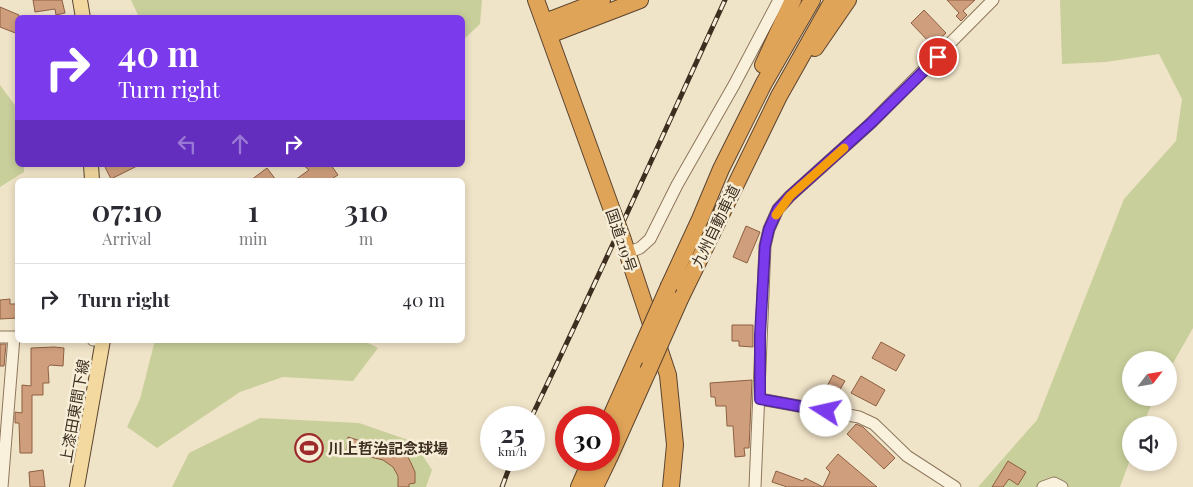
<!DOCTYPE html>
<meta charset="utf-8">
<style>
:root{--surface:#fff;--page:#f7f7f7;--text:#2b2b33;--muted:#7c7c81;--line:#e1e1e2}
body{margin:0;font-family:"Playfair Display","Noto Sans JP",serif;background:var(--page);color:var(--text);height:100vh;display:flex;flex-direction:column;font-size:19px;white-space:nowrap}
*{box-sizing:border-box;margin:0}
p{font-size:16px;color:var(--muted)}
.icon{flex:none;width:28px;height:28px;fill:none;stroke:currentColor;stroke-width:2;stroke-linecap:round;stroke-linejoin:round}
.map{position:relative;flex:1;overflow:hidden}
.panel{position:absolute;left:15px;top:178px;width:450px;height:165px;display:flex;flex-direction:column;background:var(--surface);border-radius:8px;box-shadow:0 2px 8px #0003}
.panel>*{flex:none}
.hud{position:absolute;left:15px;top:15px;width:450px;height:152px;border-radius:8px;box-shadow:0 2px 8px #0003;background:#7c3aed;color:#fff;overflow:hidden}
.needle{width:32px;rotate:59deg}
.tools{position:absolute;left:1122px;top:351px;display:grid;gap:10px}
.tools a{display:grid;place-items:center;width:55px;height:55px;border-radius:50%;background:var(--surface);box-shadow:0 2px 8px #0003;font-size:25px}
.speed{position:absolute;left:480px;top:406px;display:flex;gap:10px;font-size:25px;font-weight:700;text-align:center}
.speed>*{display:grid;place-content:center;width:65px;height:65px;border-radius:50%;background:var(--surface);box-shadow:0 2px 8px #0003;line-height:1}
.speed small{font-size:12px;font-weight:400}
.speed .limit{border:8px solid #d22;background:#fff;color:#111}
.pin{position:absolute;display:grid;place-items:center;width:42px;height:42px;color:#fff;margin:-21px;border:2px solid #fff;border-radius:50%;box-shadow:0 1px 5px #0007}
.me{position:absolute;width:55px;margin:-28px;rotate:280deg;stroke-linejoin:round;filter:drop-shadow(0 0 4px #0008)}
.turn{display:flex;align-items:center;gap:18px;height:105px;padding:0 20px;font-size:22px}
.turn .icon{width:65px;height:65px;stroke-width:2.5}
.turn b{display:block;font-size:35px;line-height:42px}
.lanes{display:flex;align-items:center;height:48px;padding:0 20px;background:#0003;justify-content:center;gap:25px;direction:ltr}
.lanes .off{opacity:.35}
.eta{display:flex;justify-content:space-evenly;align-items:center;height:85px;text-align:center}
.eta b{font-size:30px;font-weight:600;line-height:35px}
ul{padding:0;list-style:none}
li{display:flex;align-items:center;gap:15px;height:70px;padding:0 20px;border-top:1px solid var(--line)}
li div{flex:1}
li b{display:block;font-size:19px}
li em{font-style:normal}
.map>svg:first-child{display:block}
</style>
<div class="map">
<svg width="1193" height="487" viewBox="0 0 1193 487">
<rect width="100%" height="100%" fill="#f0e4c8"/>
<!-- green -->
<path fill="#c9cf9b" d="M 131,0 L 482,0 L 480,24 L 463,40 L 462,18 L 139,17 Z
M 1060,0 L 1193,0 L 1193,328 L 1169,370 L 1169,360 L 1131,360 L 1131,398 L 1154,398 L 1143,425 L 1131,425 L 1131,457 L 1120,487 L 978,487 L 1037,420 L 1124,199 L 1176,141 L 1182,99 L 1159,54 L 1106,62 L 1062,64 Z
M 0,85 L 17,108 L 18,165 L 24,165 L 24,172 L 0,187 Z
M 155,340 L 362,340 L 378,348 L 353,381 L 283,377 L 240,392 L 157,448 L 127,427 L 140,399 Z
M 260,418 L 359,423 L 414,442 L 432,470 L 426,487 L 172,487 L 189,453 Z"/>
<!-- building -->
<path fill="#cf9f7d" stroke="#8d5f41" d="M 33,0 L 62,0 L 65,13 L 56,15 L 55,9 L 35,12 Z
M 947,0 L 975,0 L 963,11 L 967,15 L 961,21 L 956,16 L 959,13 Z
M 0,7 L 19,15 L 18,34 L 0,27 Z
M 924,10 L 946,33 L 933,46 L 911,23 Z
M 104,165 L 139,165 L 111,179 Z
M 303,165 L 331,165 L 338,175 L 330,180 L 295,180 L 309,170 Z
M 267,168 L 276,180 L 251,180 Z
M 746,226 L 760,232 L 747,263 L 733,257 Z
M 10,299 L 10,304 L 18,304 L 18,318 L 0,319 L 0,300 Z
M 732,325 L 753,325 L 753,347 L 739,346 L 739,341 L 732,341 Z
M 881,342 L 905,355 L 896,371 L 872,358 Z
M 0,344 L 6,344 L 4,366 L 0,366 Z
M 54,347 L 64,348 L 63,366 L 50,365 L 48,367 L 49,383 L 43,383 L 43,395 L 32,395 L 32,453 L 20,453 L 19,423 L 15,423 L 15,412 L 22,413 L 22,385 L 31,386 L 31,348 Z
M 833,375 L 845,381 L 835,398 L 824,392 Z
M 861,376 L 885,390 L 876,406 L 851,393 Z
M 752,380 L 749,448 L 744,448 L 745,456 L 735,457 L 733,426 L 727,426 L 726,406 L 716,406 L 715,397 L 711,397 L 710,383 Z
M 856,424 L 863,427 L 895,458 L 884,469 L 847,434 Z
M 348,437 L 389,450 L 393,443 L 407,455 L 411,463 L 415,472 L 415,483 L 409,484 L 409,487 L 398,487 L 398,476 L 393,467 L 383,460 L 346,451 Z
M 838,454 L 877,487 L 787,487 L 772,482 L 776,471 L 803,481 L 805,478 L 823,487 L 830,472 L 826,468 Z
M 1008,461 L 1026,472 L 1018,485 L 1009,479 L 1003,487 L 992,487 Z
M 43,470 L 45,487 L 30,487 L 29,472 Z"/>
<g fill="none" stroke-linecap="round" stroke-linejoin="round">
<defs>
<path id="minor" d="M 627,253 L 640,248 L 650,239 L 677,185 L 734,85 L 779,0
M 0,337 L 14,337 L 2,487
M 93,340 L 103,340
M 760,399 L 859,417 L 874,424 L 907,456 L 955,487
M 755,487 L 765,246 L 769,229 L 778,209 L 790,196 L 871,123 L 993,0
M 1043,487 L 1054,483 L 1062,487"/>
<path id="major" d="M 80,0 L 83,18
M 91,165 L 92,180
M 77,487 L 103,340"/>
<path id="highway" d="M 536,0 L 613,213
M 545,22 L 602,0
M 549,35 L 640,0
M 815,48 L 848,0
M 763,65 L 793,0
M 623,240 L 668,375 L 675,445 L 671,487
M 669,286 L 700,219 L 721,169 L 764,83 L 812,0
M 680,299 L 779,96 L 833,0
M 609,421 L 638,356
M 609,458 L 648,371
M 579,487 L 591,460
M 595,487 L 608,460"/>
</defs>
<!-- minor casing -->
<use href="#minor" stroke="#8d765c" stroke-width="13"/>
<!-- major casing -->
<use href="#major" stroke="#5b4430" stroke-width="16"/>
<!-- highway casing -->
<use href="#highway" stroke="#5b4430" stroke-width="18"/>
<!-- minor -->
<use href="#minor" stroke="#faf1dc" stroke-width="11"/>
<!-- major -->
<use href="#major" stroke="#f3d9a0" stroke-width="14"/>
<!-- highway -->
<use href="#highway" stroke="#e0a458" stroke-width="16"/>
<defs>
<path id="rail" d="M 531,418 C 598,279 661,139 725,0
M 502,487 L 512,460"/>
</defs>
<!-- rail casing -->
<use href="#rail" stroke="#3d2e20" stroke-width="5"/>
<!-- rail -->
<use href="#rail" stroke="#f7eed8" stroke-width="3" stroke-dasharray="9" stroke-linecap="butt"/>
<defs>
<path id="highway-bridge" d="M 613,213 L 623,240
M 638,356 L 669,286
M 648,371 L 680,299"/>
</defs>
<!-- highway-bridge casing -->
<use href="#highway-bridge" stroke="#5b4430" stroke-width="18" stroke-linecap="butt"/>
<!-- highway-bridge -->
<use href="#highway-bridge" stroke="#e0a458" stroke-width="16"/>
</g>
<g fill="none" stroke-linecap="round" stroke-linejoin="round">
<defs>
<path id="route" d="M 826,411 L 760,399 L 760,335 L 765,246 L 769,229 L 778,209 L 790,196 L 871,123 L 938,57"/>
</defs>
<!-- route casing -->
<use href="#route" stroke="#51269a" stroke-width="12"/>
<!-- route -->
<use href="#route" stroke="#7c3aed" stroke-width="9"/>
<!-- slow -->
<path stroke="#f59e0b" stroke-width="9" d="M 776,215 L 790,196 L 844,148"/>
</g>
<!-- icons -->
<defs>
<symbol id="stadium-ring" viewBox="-11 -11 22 22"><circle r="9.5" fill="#f7eed8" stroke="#9e2a2b" stroke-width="1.5"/><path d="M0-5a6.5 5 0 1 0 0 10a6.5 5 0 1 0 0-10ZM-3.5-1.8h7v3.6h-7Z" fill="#9e2a2b"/></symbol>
</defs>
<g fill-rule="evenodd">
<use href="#stadium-ring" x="293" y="432" width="32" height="32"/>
</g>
<g text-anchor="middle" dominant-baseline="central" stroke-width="5" stroke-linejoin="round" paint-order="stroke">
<!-- street labels -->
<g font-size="15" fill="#3d2e20" stroke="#f7eed8">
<text transform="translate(715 226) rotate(-64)">九州自動車道</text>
<text transform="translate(622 240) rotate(71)">国道219号</text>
<text transform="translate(74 411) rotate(-80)">上漆田東間下線</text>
</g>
<!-- poi labels -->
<g font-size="15" font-weight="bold" fill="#3d2e20" stroke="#f7eed8" text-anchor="start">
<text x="328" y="448">川上哲治記念球場</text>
</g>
</g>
</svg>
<div class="tools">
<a><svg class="needle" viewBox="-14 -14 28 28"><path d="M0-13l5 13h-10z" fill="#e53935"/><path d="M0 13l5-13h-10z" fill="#7c7c81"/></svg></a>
<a><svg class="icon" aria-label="sound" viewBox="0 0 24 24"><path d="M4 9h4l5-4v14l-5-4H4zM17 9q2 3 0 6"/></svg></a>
</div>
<div class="speed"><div>25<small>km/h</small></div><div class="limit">30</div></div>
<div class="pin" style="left:938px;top:57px;background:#d93025"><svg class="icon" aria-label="arrive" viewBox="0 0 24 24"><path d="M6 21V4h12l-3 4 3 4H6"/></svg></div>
<svg class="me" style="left:826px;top:411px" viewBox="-20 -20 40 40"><circle r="19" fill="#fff"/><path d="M0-13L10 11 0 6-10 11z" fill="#7c3aed"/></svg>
<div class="hud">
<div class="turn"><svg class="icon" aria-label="right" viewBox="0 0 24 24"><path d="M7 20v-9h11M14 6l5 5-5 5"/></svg><div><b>40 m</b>Turn right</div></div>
<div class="lanes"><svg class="icon off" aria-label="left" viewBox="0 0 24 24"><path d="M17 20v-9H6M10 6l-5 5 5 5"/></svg><svg class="icon off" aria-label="ahead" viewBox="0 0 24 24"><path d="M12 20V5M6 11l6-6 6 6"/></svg><svg class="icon" aria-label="right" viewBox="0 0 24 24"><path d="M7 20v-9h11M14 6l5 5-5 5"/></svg></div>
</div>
<section class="panel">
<div class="eta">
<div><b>07:10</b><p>Arrival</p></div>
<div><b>1</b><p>min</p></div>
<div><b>310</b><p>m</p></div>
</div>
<ul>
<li><svg class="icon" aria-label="right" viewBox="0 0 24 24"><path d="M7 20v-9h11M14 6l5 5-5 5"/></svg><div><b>Turn right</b></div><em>40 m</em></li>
</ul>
</section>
</div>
